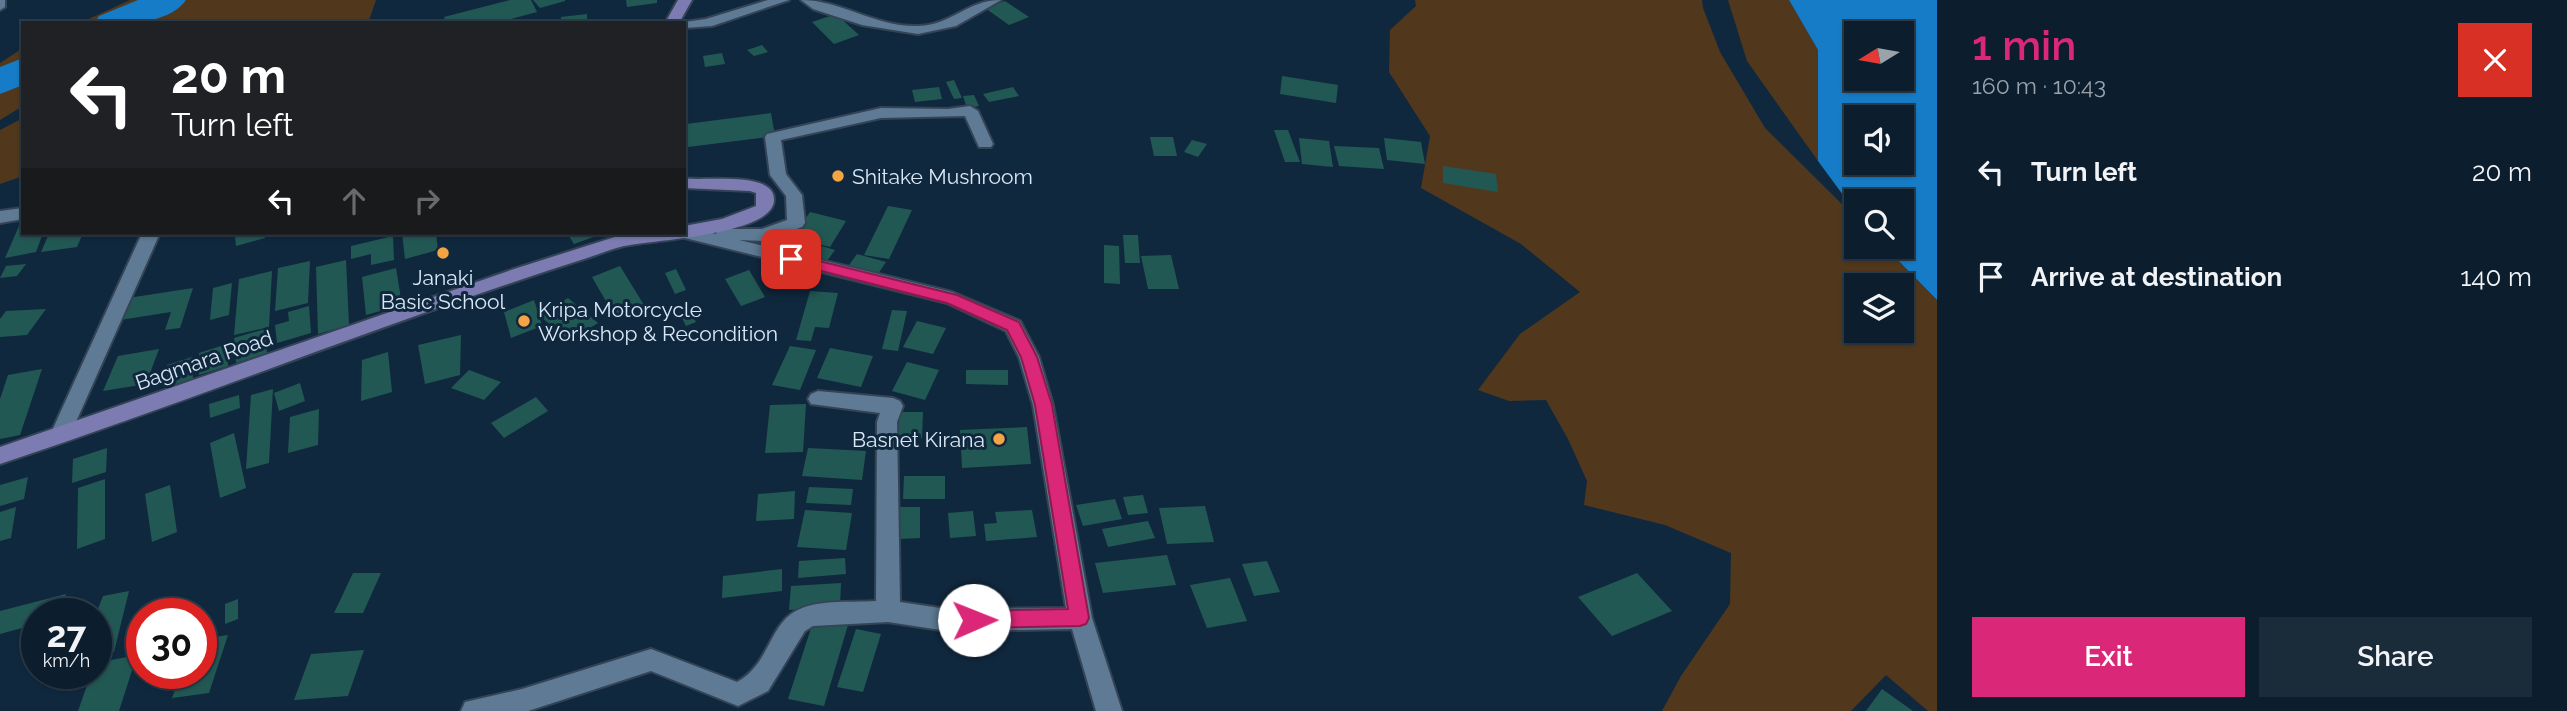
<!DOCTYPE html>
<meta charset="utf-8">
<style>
:root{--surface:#0c1e2e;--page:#1a2b3a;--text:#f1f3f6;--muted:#9aa2aa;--line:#2c3c4a;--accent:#db2777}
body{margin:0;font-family:Raleway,sans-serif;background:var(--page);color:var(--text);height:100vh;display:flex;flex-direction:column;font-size:26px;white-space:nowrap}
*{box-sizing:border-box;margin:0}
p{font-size:23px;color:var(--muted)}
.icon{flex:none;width:38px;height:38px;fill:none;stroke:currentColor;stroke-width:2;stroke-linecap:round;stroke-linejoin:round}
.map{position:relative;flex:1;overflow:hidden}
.sheet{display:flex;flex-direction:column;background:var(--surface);width:630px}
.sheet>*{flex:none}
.hud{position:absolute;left:21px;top:21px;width:665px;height:214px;border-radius:0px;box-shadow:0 2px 5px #0004,0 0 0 2px var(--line);background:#202124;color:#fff;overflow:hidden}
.needle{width:46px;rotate:259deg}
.tools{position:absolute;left:1844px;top:21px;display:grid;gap:14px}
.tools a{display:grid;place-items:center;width:70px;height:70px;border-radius:0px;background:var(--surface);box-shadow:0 2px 5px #0004,0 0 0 2px var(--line);font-size:35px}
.speed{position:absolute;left:21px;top:598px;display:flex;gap:14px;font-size:35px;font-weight:700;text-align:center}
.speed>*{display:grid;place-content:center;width:91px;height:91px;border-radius:50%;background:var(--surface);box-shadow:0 2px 5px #0004,0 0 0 2px var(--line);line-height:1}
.speed small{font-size:18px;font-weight:400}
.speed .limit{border:10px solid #d22;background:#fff;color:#111}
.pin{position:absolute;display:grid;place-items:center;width:60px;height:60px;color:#fff;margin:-30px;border-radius:14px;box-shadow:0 4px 10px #0006}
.me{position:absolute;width:77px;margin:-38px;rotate:89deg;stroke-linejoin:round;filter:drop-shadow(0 0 5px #0008)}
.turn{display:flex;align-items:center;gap:24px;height:147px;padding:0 35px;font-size:32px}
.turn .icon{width:91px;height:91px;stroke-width:2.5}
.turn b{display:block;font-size:49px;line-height:60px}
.lanes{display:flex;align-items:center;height:66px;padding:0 35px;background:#0003;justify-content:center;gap:35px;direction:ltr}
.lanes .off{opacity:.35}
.round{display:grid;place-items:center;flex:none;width:74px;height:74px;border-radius:0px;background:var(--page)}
.headline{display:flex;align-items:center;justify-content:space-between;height:119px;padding:0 35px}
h1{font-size:42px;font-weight:600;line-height:52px;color:var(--accent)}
.button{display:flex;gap:14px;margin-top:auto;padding:14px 35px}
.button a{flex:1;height:80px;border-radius:0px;background:var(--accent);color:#fff;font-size:28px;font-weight:600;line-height:80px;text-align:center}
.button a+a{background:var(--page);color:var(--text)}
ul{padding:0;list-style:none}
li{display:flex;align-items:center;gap:21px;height:105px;padding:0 35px}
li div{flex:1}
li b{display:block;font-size:26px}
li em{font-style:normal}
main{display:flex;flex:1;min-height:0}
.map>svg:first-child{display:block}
</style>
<main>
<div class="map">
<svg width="1937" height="711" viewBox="0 0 1937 711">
<rect width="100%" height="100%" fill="#10283e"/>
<!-- green -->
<path fill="#51381c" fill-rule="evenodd" d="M 130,0 L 376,0 L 368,23 L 80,23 Z
M 1415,0 L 1702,0 L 1703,8 L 1720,52 L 1765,128 L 1857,219 L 1857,247 L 1885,247 L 1937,300 L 1937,711 L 1928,711 L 1886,675 L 1851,711 L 1662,711 L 1681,676 L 1730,604 L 1731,553 L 1665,525 L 1584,505 L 1587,481 L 1568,439 L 1546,400 L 1509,401 L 1478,390 L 1520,334 L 1580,292 L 1521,244 L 1421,188 L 1430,136 L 1389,72 L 1390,30 L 1416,6 ZM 1857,285 L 1902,285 L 1902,331 L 1857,331 Z
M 1728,0 L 1789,0 L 1818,50 L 1818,161 L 1747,61 Z
M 23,48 L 23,106 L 0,120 L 0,63 Z
M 23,118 L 23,176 L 0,184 L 0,130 Z"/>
<!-- water -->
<path fill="#167cc7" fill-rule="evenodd" d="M 1789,0 L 1937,0 L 1937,300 L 1885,247 L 1902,247 L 1902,201 L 1857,201 L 1857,214 L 1818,161 L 1818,50 ZM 1857,33 L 1902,33 L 1902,79 L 1857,79 ZM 1857,117 L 1902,117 L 1902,163 L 1857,163 Z"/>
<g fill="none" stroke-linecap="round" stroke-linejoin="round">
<!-- river -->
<path fill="#167cc7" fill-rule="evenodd" d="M 138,0 L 186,0 C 168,26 121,23 94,23 L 99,16 Z
M 23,58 L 23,85 L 0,94 L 0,67 Z"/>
</g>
<!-- building -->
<path fill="#225853" d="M 510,0 L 531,0 L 537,12 L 496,23 L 446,23 L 444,17 Z
M 533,0 L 565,0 L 565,1 L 540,8 Z
M 626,0 L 657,0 L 657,3 L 627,7 Z
M 1005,1 L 1029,17 L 1009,25 L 985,8 Z
M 587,14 L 587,23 L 561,23 L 561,17 Z
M 836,14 L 859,35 L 834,44 L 812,22 Z
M 762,45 L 768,52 L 754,56 L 747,50 Z
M 722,53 L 725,64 L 705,67 L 703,56 Z
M 1282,76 L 1338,85 L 1336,103 L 1280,94 Z
M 954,80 L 962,98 L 954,99 L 946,82 Z
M 939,87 L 942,99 L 915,102 L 912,90 Z
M 1013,87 L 1019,96 L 989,102 L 983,94 Z
M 974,95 L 979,106 L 967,108 L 963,96 Z
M 771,113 L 775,136 L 688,147 L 686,124 Z
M 1274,130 L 1288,130 L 1300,162 L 1285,162 Z
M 1150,137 L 1173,137 L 1177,156 L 1154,156 Z
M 1299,138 L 1329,141 L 1333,167 L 1302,164 Z
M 1384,138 L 1421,142 L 1425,164 L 1387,160 Z
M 1192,140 L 1207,144 L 1198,157 L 1184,152 Z
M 1334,146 L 1379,148 L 1384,169 L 1339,166 Z
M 1443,166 L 1496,174 L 1498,192 L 1443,183 Z
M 888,206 L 912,210 L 889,259 L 864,255 Z
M 810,212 L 846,221 L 830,247 L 801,240 L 835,250 L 827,261 L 802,254 L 798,259 L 766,250 L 779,234 L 792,238 Z
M 23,225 L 23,233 L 43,233 L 36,252 L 5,258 L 19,226 Z
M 71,233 L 83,233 L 77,247 L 41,252 L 48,236 Z
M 247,233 L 264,233 L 265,238 L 236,246 L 235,236 Z
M 402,233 L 436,233 L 438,250 L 405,259 Z
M 567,233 L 598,233 L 599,235 L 574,244 Z
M 1123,235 L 1138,235 L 1140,263 L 1125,263 Z
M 393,236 L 394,260 L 371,265 L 371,254 L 351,259 L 351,246 Z
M 1104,245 L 1119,246 L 1120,284 L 1104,283 Z
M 857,254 L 886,262 L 876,277 L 847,268 Z
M 1171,255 L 1179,289 L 1148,289 L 1141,256 Z
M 346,260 L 349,325 L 318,334 L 316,267 Z
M 310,261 L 308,303 L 275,311 L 278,268 Z
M 26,264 L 17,276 L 0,278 L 6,266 Z
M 620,266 L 644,305 L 615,317 L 592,277 Z
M 396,268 L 402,305 L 366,315 L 362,277 Z
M 676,269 L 686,290 L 675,294 L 665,273 Z
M 749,270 L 765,297 L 741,306 L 725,279 Z
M 272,271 L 269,327 L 234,335 L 239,279 Z
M 232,283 L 229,315 L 210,320 L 213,288 Z
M 193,288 L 180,328 L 165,330 L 171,312 L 120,320 L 128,298 Z
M 810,291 L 838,293 L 829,328 L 815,327 L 811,341 L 796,340 Z
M 568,298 L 598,323 L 569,341 L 539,315 L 542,326 L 511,338 L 504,312 L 534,300 L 539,315 Z
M 309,306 L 311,333 L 277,343 L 275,325 L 289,321 L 288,312 Z
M 46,309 L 27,335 L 0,337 L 0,319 L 6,311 Z
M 689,309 L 696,322 L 686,326 L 679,312 Z
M 892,310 L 907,311 L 898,351 L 882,349 Z
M 917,321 L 946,328 L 933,354 L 903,347 Z
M 265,329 L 267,353 L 236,363 L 234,338 Z
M 461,335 L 460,375 L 425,384 L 418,345 Z
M 227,344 L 228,366 L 199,375 L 199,353 Z
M 790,346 L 816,350 L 800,390 L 772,385 Z
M 830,348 L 873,356 L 861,387 L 817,378 Z
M 159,349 L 146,384 L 103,391 L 118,356 Z
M 388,352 L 392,392 L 361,401 L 362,360 Z
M 192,357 L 193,379 L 167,387 L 167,365 Z
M 907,362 L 939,370 L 925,400 L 892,391 Z
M 42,369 L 20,435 L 0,439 L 0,399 L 8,375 Z
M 469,370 L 501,382 L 484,400 L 451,388 Z
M 966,370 L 1008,370 L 1008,385 L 966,384 Z
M 300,383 L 305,401 L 279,411 L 274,393 Z
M 273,389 L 269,463 L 246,469 L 251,395 Z
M 239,395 L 240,408 L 210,418 L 209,404 Z
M 536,397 L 548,411 L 504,438 L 491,423 Z
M 806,404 L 803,452 L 765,453 L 770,405 Z
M 319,409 L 318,445 L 288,453 L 290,417 Z
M 893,412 L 923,412 L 922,438 L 891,438 Z
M 1027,427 L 1031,464 L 962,468 L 960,430 Z
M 234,433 L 246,488 L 220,498 L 210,443 Z
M 107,448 L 106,472 L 72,483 L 73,459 Z
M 808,448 L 866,451 L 862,480 L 802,476 Z
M 904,476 L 945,476 L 945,499 L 903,499 Z
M 28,477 L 24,499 L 0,506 L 0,485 Z
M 105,479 L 105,539 L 77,549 L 78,488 Z
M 170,485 L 177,532 L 152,542 L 145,494 Z
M 809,487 L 853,489 L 851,505 L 806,503 Z
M 795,491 L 794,519 L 756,521 L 758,494 Z
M 1143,495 L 1148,513 L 1128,515 L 1123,497 Z
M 1115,499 L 1122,519 L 1083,526 L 1076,505 Z
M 1205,506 L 1214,542 L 1167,544 L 1159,508 Z
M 16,507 L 11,538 L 0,541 L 0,512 Z
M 900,507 L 920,507 L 920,538 L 899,539 Z
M 805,510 L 852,513 L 846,550 L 797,547 Z
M 1032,510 L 1037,537 L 986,541 L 984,524 L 997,523 L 995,512 Z
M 973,511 L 976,536 L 950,538 L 948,513 Z
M 1148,521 L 1155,538 L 1108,547 L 1102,529 Z
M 1167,555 L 1176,585 L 1103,593 L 1095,563 Z
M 845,558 L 846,574 L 798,578 L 799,561 Z
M 1267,561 L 1280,592 L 1254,596 L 1242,564 Z
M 782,569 L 782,591 L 722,598 L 723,576 Z
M 353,573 L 381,573 L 363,613 L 334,613 Z
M 1637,573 L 1672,611 L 1612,636 L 1578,597 Z
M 1230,578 L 1247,621 L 1207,628 L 1190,585 Z
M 841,583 L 840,607 L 789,610 L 791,586 Z
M 129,591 L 114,652 L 96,656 L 96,614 L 103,596 Z
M 66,594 L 61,614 L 37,614 L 37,624 L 0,634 L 0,611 Z
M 238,599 L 238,619 L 225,624 L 225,604 Z
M 814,619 L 848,625 L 824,706 L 788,699 Z
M 856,629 L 881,634 L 863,692 L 837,687 Z
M 228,635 L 209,693 L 172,698 L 181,674 L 201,674 L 201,639 Z
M 364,650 L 348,696 L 294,700 L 311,654 Z
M 137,655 L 119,711 L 78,711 L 91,674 L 96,674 L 96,663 Z
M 1882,689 L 1913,711 L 1866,711 Z"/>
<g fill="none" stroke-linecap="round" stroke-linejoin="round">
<defs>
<path id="service" d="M 0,0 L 5,0 L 5,7 L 0,10 Z"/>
<path id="minor" d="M 768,0 L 789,0 L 712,26 L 684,28 L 684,23 L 678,23 L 706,19 Z
M 801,0 C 841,0 877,28 919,26 C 952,25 967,0 1001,0 L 956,26 L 918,34 L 862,25 L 813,9 Z
M 970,106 L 978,111 L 993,144 L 991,147 L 979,147 L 965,116 L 881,118 L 781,140 L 786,174 L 802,195 L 805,223 L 802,227 L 763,241 L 739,240 L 952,292 L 1020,321 L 1039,357 L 1053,405 L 1092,618 L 1122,711 L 1096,711 L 1072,629 L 947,631 L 888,622 L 813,626 L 805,631 L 768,691 L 738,706 L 651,671 L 528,711 L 461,711 L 465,702 L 522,689 L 651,649 L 737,682 C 767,666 769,630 791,614 C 813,598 850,603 876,601 L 877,422 L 880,413 L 811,404 L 808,399 L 811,394 L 818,391 L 893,398 L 900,401 L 903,406 L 897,422 L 900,602 L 947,609 L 1066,608 L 1033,405 L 1019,357 L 1006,331 L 947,303 L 685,238 L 677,233 L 684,233 L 685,226 L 716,234 L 718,229 L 762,229 L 787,220 L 786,196 L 770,175 L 765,137 L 767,134 L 881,108 L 948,109 Z
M 23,208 L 23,219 L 0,223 L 0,211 Z
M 142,233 L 160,233 L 71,433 L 68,439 L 61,441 L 54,439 L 51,433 Z"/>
<path id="secondary" d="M 678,0 L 692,0 L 679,23 L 665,23 Z
M 684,178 C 704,182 775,170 774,200 C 774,235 650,240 624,246 C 611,249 597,255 584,259 C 387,322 196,399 0,464 L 0,447 L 514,269 L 618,236 L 635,233 L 684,233 L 684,226 L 722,219 L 756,206 L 756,193 L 750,191 L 684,188 Z"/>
</defs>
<!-- service casing -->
<use href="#service" stroke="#344456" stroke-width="4"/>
<!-- minor casing -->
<use href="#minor" stroke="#344456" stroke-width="4"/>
<!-- secondary casing -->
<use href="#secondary" stroke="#344456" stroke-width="4"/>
<!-- service -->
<use href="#service" fill="#5f7a94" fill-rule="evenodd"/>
<!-- minor -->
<use href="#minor" fill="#5f7a94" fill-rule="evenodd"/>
<!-- secondary -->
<use href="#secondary" fill="#7c7cb2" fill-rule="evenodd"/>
</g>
<!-- route -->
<path fill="#db2777" stroke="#8e194d" stroke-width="2" d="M 791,254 L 957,295 L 1019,322 L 1037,357 L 1052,405 L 1089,618 L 1086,624 L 1080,626 L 974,628 L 967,626 L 964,620 L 967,613 L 974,611 L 1068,609 L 1035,405 L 1021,357 L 1007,330 L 947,303 L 786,262 L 784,259 L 786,255 Z"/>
<!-- markers -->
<g fill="#f4a443" stroke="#10283e" stroke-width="2.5">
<circle cx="838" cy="176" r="7"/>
<circle cx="443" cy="253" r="7"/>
<circle cx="524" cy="321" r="7"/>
<circle cx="999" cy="439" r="7"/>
</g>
<g text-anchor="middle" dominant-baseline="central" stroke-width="6" stroke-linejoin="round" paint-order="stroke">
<!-- poi labels -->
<g font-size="21" fill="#d9e8f6" stroke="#10283e" text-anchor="start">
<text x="852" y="176">Shitake Mushroom</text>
<text x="443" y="277" text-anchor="middle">Janaki<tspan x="443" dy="24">Basic School</tspan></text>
<text x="538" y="309">Kripa Motorcycle<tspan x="538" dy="24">Workshop &amp; Recondition</tspan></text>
<text x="985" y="439" text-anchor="end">Basnet Kirana</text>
</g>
<!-- street labels -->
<g font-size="21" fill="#d9e8f6" stroke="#10283e">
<text transform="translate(204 360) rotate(-19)">Bagmara Road</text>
</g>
</g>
</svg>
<div class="tools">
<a><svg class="needle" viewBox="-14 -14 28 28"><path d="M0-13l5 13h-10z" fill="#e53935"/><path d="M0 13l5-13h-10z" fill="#9aa2aa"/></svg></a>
<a><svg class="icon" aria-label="sound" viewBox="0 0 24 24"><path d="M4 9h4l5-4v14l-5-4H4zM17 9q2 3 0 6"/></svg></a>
<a><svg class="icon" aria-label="search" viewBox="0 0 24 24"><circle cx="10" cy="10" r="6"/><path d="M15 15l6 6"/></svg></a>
<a><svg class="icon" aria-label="layers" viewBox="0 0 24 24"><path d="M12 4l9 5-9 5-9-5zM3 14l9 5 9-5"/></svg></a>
</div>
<div class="speed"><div>27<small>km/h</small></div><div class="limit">30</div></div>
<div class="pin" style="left:791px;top:259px;background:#d93025"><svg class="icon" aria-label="arrive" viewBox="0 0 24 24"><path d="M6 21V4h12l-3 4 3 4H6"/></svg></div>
<svg class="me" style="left:974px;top:620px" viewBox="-20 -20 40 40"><circle r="19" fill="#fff"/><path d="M0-13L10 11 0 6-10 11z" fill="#db2777"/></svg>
<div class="hud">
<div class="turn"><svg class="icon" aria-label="left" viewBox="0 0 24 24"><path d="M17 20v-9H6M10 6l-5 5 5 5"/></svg><div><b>20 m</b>Turn left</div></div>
<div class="lanes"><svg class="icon" aria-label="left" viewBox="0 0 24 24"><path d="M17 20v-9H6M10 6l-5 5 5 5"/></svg><svg class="icon off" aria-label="ahead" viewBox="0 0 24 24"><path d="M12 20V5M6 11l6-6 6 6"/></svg><svg class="icon off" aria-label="right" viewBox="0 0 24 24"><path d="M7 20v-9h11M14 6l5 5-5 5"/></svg></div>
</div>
</div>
<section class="sheet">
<div class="headline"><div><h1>1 min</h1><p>160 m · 10:43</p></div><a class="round" style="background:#d93025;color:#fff"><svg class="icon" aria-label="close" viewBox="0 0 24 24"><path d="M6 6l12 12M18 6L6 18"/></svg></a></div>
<ul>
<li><svg class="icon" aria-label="left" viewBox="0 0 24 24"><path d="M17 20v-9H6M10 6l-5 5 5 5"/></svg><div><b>Turn left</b></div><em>20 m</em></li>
<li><svg class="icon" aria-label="arrive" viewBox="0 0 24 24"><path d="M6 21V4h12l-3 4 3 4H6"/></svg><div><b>Arrive at destination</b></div><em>140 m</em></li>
</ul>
<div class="button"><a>Exit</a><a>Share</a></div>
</section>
</main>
